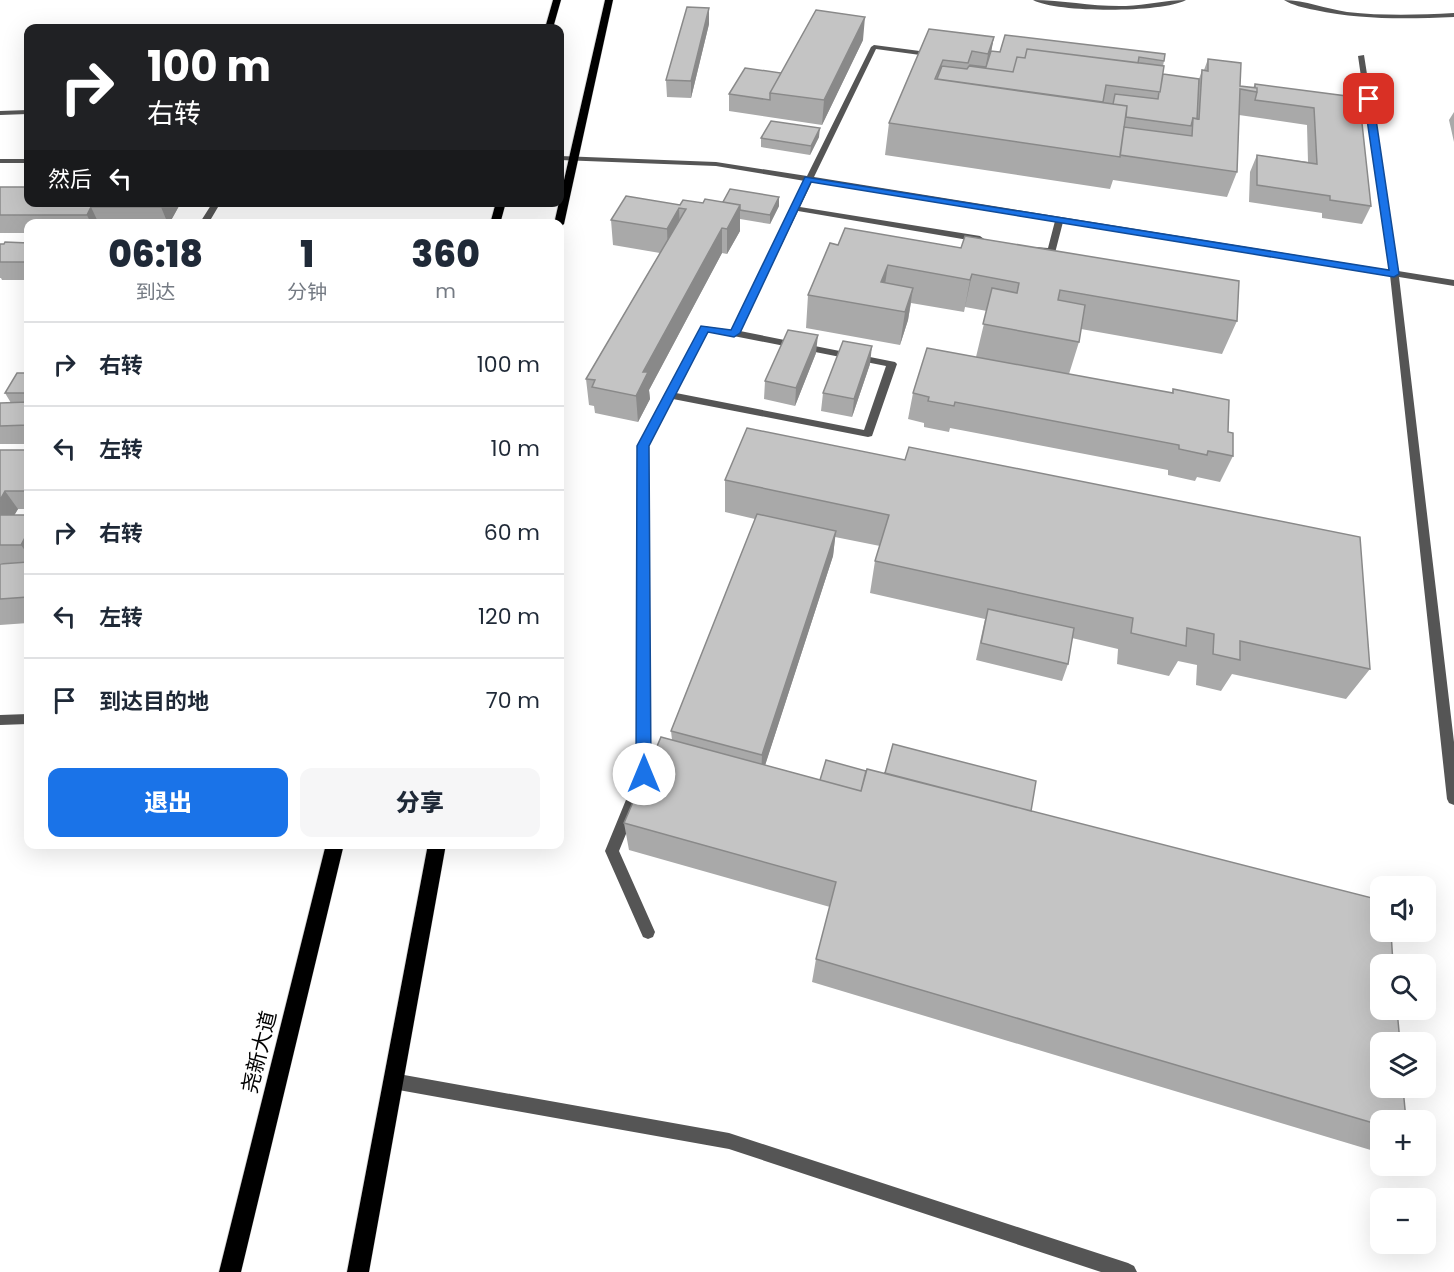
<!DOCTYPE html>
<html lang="zh">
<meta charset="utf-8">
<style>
:root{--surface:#fff;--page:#f6f6f7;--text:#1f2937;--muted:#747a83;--line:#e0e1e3;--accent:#1a73e8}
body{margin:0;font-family:Poppins,"Noto Sans SC",sans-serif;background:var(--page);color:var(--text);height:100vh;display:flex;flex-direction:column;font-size:22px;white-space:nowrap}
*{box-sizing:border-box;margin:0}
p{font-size:20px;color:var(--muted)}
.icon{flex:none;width:33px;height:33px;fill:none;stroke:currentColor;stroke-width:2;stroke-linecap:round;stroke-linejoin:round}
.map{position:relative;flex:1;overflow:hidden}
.details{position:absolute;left:24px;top:219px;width:540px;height:630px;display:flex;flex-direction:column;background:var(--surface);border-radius:12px;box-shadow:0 6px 24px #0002}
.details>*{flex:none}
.guide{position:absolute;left:24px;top:24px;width:540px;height:183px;border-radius:12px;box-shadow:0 6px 24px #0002;background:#202124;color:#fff;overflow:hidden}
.buttons{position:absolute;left:1370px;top:876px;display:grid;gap:12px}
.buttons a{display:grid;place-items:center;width:66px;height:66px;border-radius:12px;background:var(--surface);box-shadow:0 6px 24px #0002;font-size:30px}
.pin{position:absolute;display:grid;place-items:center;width:51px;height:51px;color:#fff;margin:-26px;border-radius:12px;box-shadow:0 3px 9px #0006}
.me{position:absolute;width:66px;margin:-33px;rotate:0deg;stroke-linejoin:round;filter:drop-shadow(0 0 4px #0008)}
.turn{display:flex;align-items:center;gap:21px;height:126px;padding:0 24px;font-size:27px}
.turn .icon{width:78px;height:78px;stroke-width:2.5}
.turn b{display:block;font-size:42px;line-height:51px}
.then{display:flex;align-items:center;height:57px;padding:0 24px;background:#0003;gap:12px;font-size:22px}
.eta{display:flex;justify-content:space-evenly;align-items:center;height:102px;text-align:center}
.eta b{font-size:36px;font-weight:800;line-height:42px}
.button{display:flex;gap:12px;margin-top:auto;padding:12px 24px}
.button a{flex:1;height:69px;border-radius:12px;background:var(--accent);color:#fff;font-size:24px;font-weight:800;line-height:69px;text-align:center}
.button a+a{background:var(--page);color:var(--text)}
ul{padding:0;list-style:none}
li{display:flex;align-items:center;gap:18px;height:84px;padding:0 24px;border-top:2px solid var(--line)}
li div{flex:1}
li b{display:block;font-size:22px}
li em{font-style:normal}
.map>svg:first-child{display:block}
</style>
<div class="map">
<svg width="1454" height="1272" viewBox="0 0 1454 1272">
<rect width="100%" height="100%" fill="#fff"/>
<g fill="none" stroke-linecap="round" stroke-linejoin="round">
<defs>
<path id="primary" d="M 553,0 L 561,0 L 553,28 L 545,28 Z
M 605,0 L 613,0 L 564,224 L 560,227 L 560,224 L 554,224 Z
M 496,202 L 506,202 L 500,224 L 490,224 Z
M 326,844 L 344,844 L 241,1272 L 219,1272 Z
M 428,844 L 446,844 L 369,1272 L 347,1272 Z"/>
</defs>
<!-- primary casing -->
<use href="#primary" stroke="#dbdbdb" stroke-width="1"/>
<!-- service -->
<path fill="#555" fill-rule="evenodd" d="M 1033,0 C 1064,0 1094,7 1126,6 C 1146,5 1166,0 1186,0 C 1162,13 1057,13 1033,0 Z
M 1284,0 C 1305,0 1326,9 1347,12 C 1383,16 1419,15 1454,13 L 1454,17 C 1407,19 1361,20 1315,10 C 1304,8 1292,5 1284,0 Z
M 874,45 L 935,53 L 938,55 L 935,57 L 876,49 L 814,177 L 1389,270 L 1358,56 L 1364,55 L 1398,271 L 1454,280 L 1454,286 L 1399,277 L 1454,742 L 1454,805 L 1449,803 L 1447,799 L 1390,275 L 1063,222 L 1055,253 L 1035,251 L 1035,247 L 1048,248 L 1055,221 L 812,182 L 800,207 L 980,236 L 984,239 L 980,242 L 798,211 L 740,331 L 895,362 L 897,364 L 872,436 L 868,437 L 673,399 L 648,446 L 651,773 L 619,851 L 655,932 L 653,937 L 648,939 L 643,937 L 605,851 L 637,773 L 638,446 L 702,326 L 731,330 L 805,181 L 716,166 L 560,160 L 560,156 L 716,162 L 807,176 L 871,47 ZM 708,331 L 886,366 L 864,430 L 676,393 Z
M 28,110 L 28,114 L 0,115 L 0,111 Z
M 0,159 L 28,159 L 28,163 L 0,163 Z
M 213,202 L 221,202 L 208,224 L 199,224 Z
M 28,714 L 28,724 L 0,725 L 0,715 Z
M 393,1073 L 729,1133 L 1128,1263 L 1134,1266 L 1137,1272 L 1101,1272 L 729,1149 L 393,1089 L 387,1087 L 385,1081 L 387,1075 Z"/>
<!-- primary -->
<use href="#primary" fill="#000" fill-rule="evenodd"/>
</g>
<!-- wall -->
<path fill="#a9a9a9" d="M 709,8 L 709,24 L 691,98 L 667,97 L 666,80 Z
M 929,29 L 994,37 L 991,51 L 1000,52 L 1005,35 L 1164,61 L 1163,66 L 1163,74 L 1199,79 L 1202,70 L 1204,70 L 1208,59 L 1240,86 L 1253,88 L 1255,84 L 1364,115 L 1361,120 L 1371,206 L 1362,224 L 1322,218 L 1322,213 L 1249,202 L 1250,172 L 1257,155 L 1308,162 L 1307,125 L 1239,115 L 1237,172 L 1227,197 L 1113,180 L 1110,189 L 885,155 L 889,123 Z
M 863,40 L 822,125 L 729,111 L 729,94 Z
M 1454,112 L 1454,142 L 1449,120 Z
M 819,137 L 810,155 L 761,147 L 761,138 Z
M 0,187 L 28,202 L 177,202 L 179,206 L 169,224 L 28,224 L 28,233 L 0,233 Z
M 779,197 L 779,206 L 770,224 L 740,219 L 740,231 L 727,254 L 722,253 L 649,390 L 650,399 L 638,422 L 595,413 L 594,406 L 589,405 L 586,379 L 660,253 L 613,245 L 611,220 L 680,205 Z
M 28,243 L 28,280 L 2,280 L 1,278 L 0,278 L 0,244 Z
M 830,243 L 1237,321 L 1222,354 L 1081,329 L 1079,342 L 1069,374 L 1172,393 L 1173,389 L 1228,432 L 1233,456 L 1220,482 L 1197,477 L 1195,481 L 1168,475 L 1168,470 L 950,428 L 949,432 L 924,427 L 924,423 L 908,419 L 913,393 L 976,357 L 987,311 L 965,307 L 964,312 L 911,303 L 908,320 L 900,345 L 806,328 L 808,295 Z
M 816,353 L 795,406 L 764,399 L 765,381 Z
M 870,364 L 852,417 L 821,411 L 823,393 Z
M 28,373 L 28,444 L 0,444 L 0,403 L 11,403 L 5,393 Z
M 747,428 L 1370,669 L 1346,699 L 1232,674 L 1221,691 L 1196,685 L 1197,665 L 1178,661 L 1169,676 L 1117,664 L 1118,649 L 1072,638 L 1068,664 L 1062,681 L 976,660 L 985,619 L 870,593 L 875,561 L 880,546 L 835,537 L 833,556 L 765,765 L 820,780 L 866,771 L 1031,811 L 1380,1120 L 1380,1147 L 1374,1151 L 812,982 L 816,959 L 830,907 L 629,850 L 624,823 L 672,740 L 671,731 L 755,519 L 725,512 L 725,480 Z
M 0,450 L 28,450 L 28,509 L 18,509 L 14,515 L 28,515 L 28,623 L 0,625 L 0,564 L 14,563 L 0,563 Z"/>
<!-- shaded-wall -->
<path fill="#898989" d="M 709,8 L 709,24 L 691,98 L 691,81 Z
M 865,17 L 863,40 L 822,125 L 824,100 Z
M 994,37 L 988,68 L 984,76 L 988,54 Z
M 820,128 L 819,137 L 810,155 L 811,146 Z
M 779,197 L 779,206 L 770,224 L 770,215 Z
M 163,202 L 177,202 L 179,206 L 169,224 L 168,224 L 161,207 Z
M 740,205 L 740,231 L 727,254 L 727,229 Z
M 91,207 L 99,224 L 91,224 L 87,215 Z
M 679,208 L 680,234 L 668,255 L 667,229 Z
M 722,228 L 722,253 L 649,390 L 650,399 L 638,422 L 636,396 L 643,372 Z
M 888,265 L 883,298 L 881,282 Z
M 972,274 L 965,307 L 964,312 L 970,280 Z
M 913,288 L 908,320 L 900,345 L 905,312 Z
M 818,335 L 816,353 L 795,406 L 796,388 Z
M 872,346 L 870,364 L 852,417 L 854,399 Z
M 5,491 L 18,509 L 4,533 L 0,528 L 0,500 Z
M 836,531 L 833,556 L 761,778 L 762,755 Z
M 28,532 L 28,555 L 21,545 Z"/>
<!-- building -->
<path fill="#c4c4c4" stroke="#898989" stroke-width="1.5" d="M 687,7 L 709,8 L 691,81 L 666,80 Z
M 816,10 L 865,17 L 824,100 L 770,93 Z
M 929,29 L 994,37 L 988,54 L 972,51 L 968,63 L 943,60 L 935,79 L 1127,106 L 1120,157 L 889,123 Z
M 1005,35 L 1165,54 L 1164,61 L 1139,57 L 1138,63 L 1027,49 L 1025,58 L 1017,57 L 1013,72 L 970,66 L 970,65 L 986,67 L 991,51 L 1000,52 Z
M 1027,49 L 1164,66 L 1160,92 L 1106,85 L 1103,102 L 937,79 L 942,66 L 967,69 L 969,66 L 1013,72 L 1017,57 L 1025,58 Z
M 1208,59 L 1241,63 L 1240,86 L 1257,88 L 1257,92 L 1240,89 L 1237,172 L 1120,155 L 1124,127 L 1192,136 L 1193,118 L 1199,119 L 1202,70 L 1208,71 Z
M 745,68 L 781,73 L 770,93 L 770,100 L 729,94 Z
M 1163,74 L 1199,79 L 1197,119 L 1193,118 L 1191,126 L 1126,117 L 1127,106 L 1113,104 L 1115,94 L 1158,99 L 1159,92 L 1160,92 Z
M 1255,84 L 1362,98 L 1364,115 L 1361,114 L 1371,206 L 1330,200 L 1330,196 L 1257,185 L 1257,155 L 1317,164 L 1314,108 L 1255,100 L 1257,92 L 1257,88 L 1255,88 Z
M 771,121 L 820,128 L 811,146 L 761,138 Z
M 0,187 L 28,187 L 28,202 L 163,202 L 161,207 L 91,207 L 87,215 L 0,215 Z
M 730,189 L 779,197 L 770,215 L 740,210 L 740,205 L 723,202 Z
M 626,196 L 680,205 L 683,200 L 703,203 L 705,199 L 740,205 L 727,229 L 722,228 L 643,372 L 648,372 L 636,396 L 592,387 L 595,380 L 586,379 L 686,209 L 679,208 L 667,229 L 611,220 Z
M 845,228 L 961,248 L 965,236 L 1239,281 L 1237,321 L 1060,290 L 1058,300 L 1085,305 L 1079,342 L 983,324 L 992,288 L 1017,293 L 1019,283 L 972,274 L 970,280 L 888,265 L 881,282 L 913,288 L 905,312 L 808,295 L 830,243 L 838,245 Z
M 5,242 L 28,243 L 28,262 L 0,262 L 0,244 L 4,244 Z
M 788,330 L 818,335 L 796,388 L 765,381 Z
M 843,341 L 872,346 L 854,399 L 823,393 Z
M 927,348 L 1173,393 L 1173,389 L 1229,400 L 1228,432 L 1233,433 L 1233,456 L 1208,451 L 1207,455 L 1179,449 L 1179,445 L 955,402 L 954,406 L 928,401 L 929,397 L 913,393 Z
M 17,373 L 28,373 L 28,393 L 5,393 Z
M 28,402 L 28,425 L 0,426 L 0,403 Z
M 747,428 L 905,460 L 909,447 L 1360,537 L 1370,669 L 1240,641 L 1240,660 L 1213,654 L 1214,634 L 1187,628 L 1186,646 L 1131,633 L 1133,618 L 875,561 L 889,515 L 725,480 Z
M 0,450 L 28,450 L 28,491 L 5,491 L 0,500 Z
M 757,514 L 836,531 L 762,755 L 671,731 Z
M 0,515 L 28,515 L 28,532 L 21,545 L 0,545 Z
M 28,562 L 28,597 L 0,599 L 0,564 Z
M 988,609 L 1074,628 L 1068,664 L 981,643 Z
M 661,737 L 861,791 L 867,769 L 1380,900 L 1380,932 L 1391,932 L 1393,964 L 1380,964 L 1380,1010 L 1397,1010 L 1400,1042 L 1380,1042 L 1380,1088 L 1403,1088 L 1406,1120 L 1380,1120 L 1380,1125 L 816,959 L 836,882 L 624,823 Z
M 893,744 L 1036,781 L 1031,811 L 885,773 Z
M 826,760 L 866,771 L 861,791 L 820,780 Z"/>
<!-- route -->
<path fill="#1a73e8" stroke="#114b97" stroke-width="1.5" d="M 1369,97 L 1373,99 L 1399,274 L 1394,277 L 811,182 L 740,333 L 734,337 L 708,332 L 649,446 L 651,774 L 649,778 L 644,780 L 638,778 L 636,774 L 637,446 L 701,326 L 731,330 L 805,177 L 1389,270 L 1364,99 Z"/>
<g text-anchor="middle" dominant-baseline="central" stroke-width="5" stroke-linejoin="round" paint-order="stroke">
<!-- near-street labels -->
<g font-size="21" fill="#000" stroke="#fff">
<text transform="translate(259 1052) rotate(-76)">尧新大道</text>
</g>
</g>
</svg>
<div class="buttons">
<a><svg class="icon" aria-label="sound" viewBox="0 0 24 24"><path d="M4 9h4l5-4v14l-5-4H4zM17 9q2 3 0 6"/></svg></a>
<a><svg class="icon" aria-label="search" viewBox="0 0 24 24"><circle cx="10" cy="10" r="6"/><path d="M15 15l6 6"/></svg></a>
<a><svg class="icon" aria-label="layers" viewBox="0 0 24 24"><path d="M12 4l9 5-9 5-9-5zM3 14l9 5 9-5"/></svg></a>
<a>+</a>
<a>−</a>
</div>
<div class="pin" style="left:1369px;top:99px;background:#d93025"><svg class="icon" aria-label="arrive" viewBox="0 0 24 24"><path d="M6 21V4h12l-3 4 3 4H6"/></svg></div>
<svg class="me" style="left:644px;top:774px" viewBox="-20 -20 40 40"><circle r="19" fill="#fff"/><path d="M0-13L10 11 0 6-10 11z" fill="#1a73e8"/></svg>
<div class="guide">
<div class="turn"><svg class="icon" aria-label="right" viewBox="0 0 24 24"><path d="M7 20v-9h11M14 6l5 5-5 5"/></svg><div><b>100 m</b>右转</div></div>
<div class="then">然后<svg class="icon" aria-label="left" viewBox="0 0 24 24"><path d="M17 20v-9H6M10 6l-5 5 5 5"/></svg></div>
</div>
<section class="details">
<div class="eta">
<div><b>06:18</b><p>到达</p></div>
<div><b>1</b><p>分钟</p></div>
<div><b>360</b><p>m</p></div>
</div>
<ul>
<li><svg class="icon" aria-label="right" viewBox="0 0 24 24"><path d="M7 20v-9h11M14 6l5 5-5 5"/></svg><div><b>右转</b></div><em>100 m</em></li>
<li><svg class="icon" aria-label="left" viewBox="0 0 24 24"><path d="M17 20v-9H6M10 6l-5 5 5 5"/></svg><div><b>左转</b></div><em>10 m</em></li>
<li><svg class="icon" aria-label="right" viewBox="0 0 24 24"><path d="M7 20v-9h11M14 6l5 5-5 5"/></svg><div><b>右转</b></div><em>60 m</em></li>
<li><svg class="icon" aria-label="left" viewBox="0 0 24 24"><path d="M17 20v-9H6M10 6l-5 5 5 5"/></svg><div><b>左转</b></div><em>120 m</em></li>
<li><svg class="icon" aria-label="arrive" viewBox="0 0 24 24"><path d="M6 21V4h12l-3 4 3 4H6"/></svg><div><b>到达目的地</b></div><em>70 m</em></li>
</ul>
<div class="button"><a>退出</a><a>分享</a></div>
</section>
</div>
